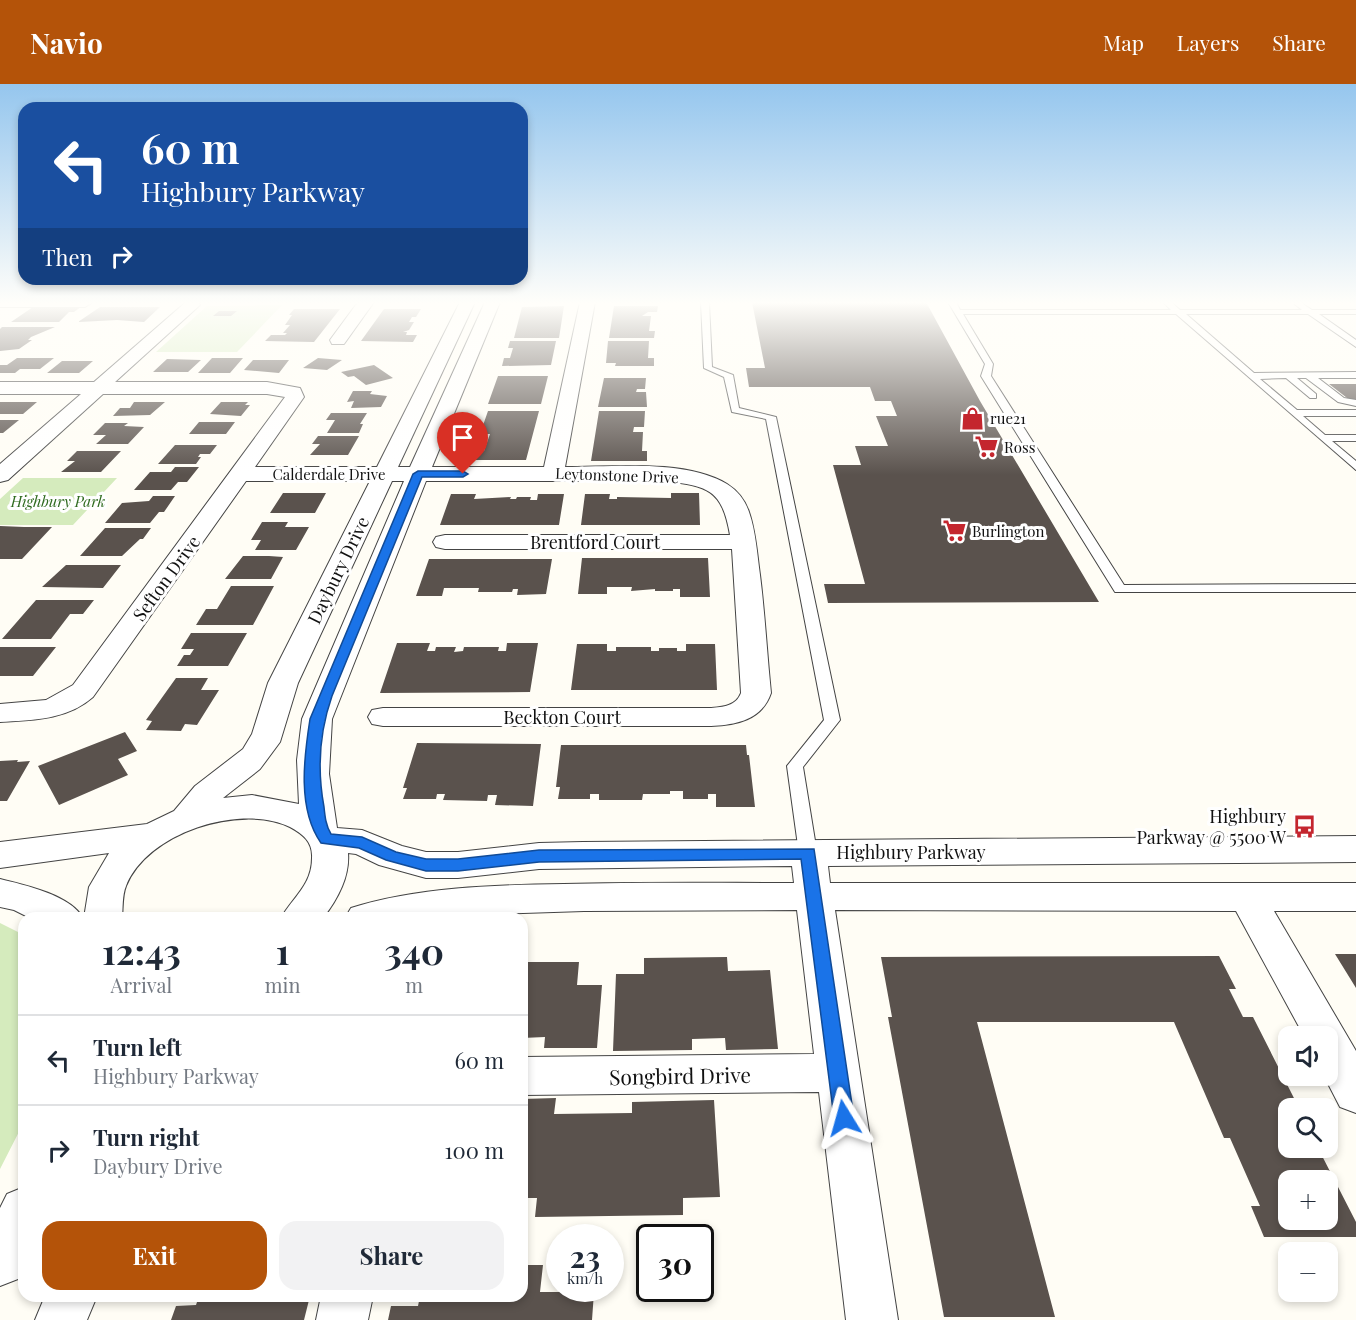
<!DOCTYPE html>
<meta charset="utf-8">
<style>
:root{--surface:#fff;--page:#f2f2f3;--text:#1f2937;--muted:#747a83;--line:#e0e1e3;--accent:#b45309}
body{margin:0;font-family:"Playfair Display",serif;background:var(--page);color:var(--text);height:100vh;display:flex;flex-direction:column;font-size:22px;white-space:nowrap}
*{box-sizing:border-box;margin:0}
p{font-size:20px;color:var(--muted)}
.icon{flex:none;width:33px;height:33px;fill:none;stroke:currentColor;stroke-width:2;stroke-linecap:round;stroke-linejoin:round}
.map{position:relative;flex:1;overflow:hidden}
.details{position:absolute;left:18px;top:828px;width:510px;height:390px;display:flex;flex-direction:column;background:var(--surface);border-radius:18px;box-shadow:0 3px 9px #0003}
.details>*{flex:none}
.top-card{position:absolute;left:18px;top:18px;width:510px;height:183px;border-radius:18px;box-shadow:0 3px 9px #0003;background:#1a4fa0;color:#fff;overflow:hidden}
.controls{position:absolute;left:1278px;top:942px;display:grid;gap:12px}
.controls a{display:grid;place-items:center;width:60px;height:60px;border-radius:12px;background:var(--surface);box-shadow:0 3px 9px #0003;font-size:30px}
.speed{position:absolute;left:546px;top:1140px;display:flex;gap:12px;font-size:30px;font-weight:700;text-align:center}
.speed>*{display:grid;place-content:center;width:78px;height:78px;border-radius:50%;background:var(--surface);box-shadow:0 3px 9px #0003;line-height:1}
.speed small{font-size:15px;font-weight:400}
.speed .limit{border:3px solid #111;border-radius:9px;background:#fff;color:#111}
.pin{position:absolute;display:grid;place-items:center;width:51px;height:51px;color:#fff;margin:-62px -26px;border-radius:50% 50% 50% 0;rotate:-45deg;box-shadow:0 0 6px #0007}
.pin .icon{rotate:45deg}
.me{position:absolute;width:66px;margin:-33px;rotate:352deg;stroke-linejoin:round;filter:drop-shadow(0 0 4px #0008)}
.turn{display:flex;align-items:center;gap:21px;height:126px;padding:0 24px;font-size:27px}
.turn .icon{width:78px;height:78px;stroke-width:2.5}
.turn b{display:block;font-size:42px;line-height:51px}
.then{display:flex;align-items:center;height:57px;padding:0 24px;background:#0003;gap:12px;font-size:22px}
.eta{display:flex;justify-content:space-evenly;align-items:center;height:102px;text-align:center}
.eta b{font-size:36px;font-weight:700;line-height:42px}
.action{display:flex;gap:12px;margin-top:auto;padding:12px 24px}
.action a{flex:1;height:69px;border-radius:18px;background:var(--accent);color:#fff;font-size:24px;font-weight:700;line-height:69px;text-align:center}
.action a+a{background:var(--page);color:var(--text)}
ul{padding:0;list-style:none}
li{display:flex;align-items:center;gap:18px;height:90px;padding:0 24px;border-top:2px solid var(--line)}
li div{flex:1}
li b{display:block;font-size:22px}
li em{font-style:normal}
header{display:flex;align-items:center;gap:36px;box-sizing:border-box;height:84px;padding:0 30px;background:var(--accent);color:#fff}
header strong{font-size:28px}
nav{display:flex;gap:33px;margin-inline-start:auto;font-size:21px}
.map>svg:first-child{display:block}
</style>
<header>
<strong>Navio</strong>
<nav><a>Map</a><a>Layers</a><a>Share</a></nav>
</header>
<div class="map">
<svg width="1356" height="1236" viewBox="0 0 1356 1236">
<rect width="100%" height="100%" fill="#fffdf5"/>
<!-- green -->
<path fill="#d5ebbd" d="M 282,221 L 237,268 L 156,268 L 207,222 Z
M 23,394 L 117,394 L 73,441 L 0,441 L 0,415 Z
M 0,839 L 24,851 L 24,1038 L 0,1085 Z"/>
<!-- building -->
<path fill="#5a524d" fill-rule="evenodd" d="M 752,218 L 926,218 L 980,317 L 1099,518 L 828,519 L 824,500 L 865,500 L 833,381 L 861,381 L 855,362 L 888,362 L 876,332 L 897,332 L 891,317 L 875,317 L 870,303 L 749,303 L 746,284 L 765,284 Z
M 42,222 L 82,222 L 74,228 L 69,228 L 59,238 L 11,238 L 33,223 Z
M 564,222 L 559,254 L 514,254 L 522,223 Z
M 614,222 L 658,222 L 657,228 L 648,228 L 642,232 L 651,232 L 649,247 L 655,247 L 654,254 L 609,254 Z
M 100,223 L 160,223 L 144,238 L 117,236 L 78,238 Z
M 294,225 L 340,225 L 314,258 L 265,257 L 271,251 L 285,251 L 287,249 L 283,249 L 290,241 L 285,241 L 292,231 L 289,231 Z
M 384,225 L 421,225 L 416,233 L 412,233 L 409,238 L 414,238 L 409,246 L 403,248 L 407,248 L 406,251 L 417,251 L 413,258 L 361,257 Z
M 219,227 L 237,227 L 231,232 L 213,232 Z
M 2,243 L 55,243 L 31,253 L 28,256 L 32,256 L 19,265 L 0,267 L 0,245 Z
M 510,257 L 556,257 L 551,281 L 502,282 L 504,274 L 510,274 L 513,264 L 508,264 Z
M 608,257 L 649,257 L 648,274 L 654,274 L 654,282 L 615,282 L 616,279 L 606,279 Z
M 17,274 L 54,274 L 40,285 L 20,285 L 15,289 L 0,289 L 0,281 L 7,281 Z
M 212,274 L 243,274 L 230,289 L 198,289 Z
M 318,274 L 342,276 L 327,286 L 303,284 Z
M 167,275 L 201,276 L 188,288 L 153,288 Z
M 253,276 L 289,276 L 279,289 L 244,286 Z
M 62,277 L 93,277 L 79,289 L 47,289 Z
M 374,281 L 393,294 L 366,301 L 354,292 L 348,293 L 341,288 Z
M 498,292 L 548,292 L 541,320 L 488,320 Z
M 604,294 L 646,294 L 645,305 L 637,305 L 636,308 L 646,308 L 647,323 L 598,323 Z
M 1329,300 L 1356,300 L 1356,317 L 1351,317 Z
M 353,307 L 372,307 L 370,310 L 387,312 L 381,323 L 351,324 L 354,317 L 347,318 Z
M 0,318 L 37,318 L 23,330 L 0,330 Z
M 134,318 L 165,318 L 150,331 L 113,332 L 120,324 L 130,324 Z
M 221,318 L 248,318 L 245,321 L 250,321 L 241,332 L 210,330 Z
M 488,327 L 539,327 L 526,376 L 473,376 L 476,367 L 484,367 L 490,350 L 480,350 Z
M 599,327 L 645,327 L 644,343 L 634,343 L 633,348 L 643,348 L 642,367 L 647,367 L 647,377 L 591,377 Z
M 331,329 L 367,329 L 360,340 L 363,340 L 359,349 L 327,349 L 335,336 L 326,336 Z
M 0,336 L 19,336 L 3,349 L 0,349 Z
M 199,338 L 235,338 L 226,350 L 189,350 Z
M 105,339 L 128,339 L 124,342 L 144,343 L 128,360 L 96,360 L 106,351 L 93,351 Z
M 318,352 L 359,352 L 348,371 L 310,371 L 320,360 L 312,360 Z
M 175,361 L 217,361 L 210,370 L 200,370 L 198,373 L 201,373 L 196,380 L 158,380 Z
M 77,367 L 121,367 L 101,388 L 61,388 L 75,377 L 67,377 Z
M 175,383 L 199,383 L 187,398 L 178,398 L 171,406 L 134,406 L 150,388 L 171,388 Z
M 283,409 L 326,409 L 315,429 L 270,429 Z
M 671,409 L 699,409 L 700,441 L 581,441 L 585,410 L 610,410 L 609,415 L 617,415 L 617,413 L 671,414 Z
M 451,410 L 476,410 L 474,415 L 511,413 L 510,415 L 516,415 L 517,413 L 531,413 L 530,416 L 537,416 L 538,410 L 564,410 L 559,441 L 440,441 Z
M 153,412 L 175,412 L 164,428 L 159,428 L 150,439 L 105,439 L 122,419 L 149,417 Z
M 262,438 L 288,438 L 285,443 L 309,443 L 296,466 L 255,466 L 261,456 L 251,456 Z
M 0,442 L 24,443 L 52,443 L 22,475 L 0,475 Z
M 105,444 L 151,444 L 143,455 L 140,455 L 122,472 L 80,472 Z
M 243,472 L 269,472 L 283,473 L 271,495 L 225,495 Z
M 582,474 L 708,474 L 710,513 L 680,513 L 680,505 L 673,505 L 673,507 L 655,507 L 655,505 L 631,507 L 632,503 L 607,503 L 607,510 L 578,510 Z
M 429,475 L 552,475 L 546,510 L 517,511 L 518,505 L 513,505 L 512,508 L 478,508 L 479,504 L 444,504 L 442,512 L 416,512 Z
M 66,481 L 121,481 L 103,504 L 42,503 Z
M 231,502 L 274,502 L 253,541 L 196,541 L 206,525 L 217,525 Z
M 36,516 L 94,516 L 83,530 L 70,530 L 51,555 L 2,555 Z
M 191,549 L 247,549 L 228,582 L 177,582 L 184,571 L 190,571 L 194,565 L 181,565 Z
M 397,559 L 430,559 L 427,567 L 435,567 L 436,563 L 456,563 L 454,568 L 463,567 L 464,563 L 499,563 L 498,567 L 506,567 L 507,559 L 538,559 L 530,608 L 380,609 Z
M 577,560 L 607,560 L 607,567 L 616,567 L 616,563 L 651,563 L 651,567 L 659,567 L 659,564 L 677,564 L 677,567 L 686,567 L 686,560 L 715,560 L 717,606 L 571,606 Z
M 0,563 L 56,563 L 33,592 L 0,592 Z
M 176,594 L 208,594 L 201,606 L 219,606 L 197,641 L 185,640 L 181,647 L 146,646 L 152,637 L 146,636 Z
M 125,648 L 137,667 L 118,675 L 128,691 L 59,721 L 38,682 Z
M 417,659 L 541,660 L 533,722 L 495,721 L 497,711 L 488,711 L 487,717 L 443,716 L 445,710 L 437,710 L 436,715 L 403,715 L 407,704 L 403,704 Z
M 561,661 L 746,661 L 747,671 L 749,671 L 755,723 L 716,723 L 716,710 L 708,710 L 708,715 L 683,715 L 683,707 L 670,707 L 670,710 L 643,710 L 642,716 L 599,716 L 599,710 L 590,710 L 590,715 L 558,715 L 560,703 L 556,703 Z
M 18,676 L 17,678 L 30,677 L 7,717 L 0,717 L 0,677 Z
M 1335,870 L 1356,870 L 1356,904 Z
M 1219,872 L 1236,905 L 1229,905 L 1243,933 L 1253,933 L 1299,1024 L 1288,1024 L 1288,1064 L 1318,1064 L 1356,1138 L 1356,1153 L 1264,1153 L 1251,1122 L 1260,1122 L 1230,1054 L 1224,1054 L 1174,938 L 977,938 L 1055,1233 L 944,1233 L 888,933 L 892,933 L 881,873 ZM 1288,1096 L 1328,1096 L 1328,1136 L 1288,1136 Z
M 727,873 L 728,887 L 770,886 L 778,965 L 726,966 L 725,954 L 692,955 L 692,966 L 613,967 L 616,890 L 644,890 L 644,874 Z
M 522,878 L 579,878 L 577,901 L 602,901 L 597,964 L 544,964 L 545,953 L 522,954 Z
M 556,1014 L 554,1030 L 632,1029 L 632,1018 L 714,1016 L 720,1113 L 683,1114 L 683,1131 L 535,1133 L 537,1114 L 522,1114 L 522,1015 Z
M 522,1181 L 543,1181 L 540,1208 L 594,1208 L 592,1236 L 388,1236 L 391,1222 L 418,1222 L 420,1212 L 522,1212 Z
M 199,1212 L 310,1212 L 304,1236 L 171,1236 L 176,1222 L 196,1221 Z"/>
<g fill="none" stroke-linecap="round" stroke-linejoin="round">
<defs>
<path id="service" d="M 701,218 L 709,218 L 712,283 L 733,291 L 739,324 L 776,333 L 840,636 L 803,683 L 817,769 L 814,773 L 808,775 L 802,773 L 799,769 L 787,682 L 824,636 L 766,335 L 732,328 L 724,293 L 704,284 Z
M 948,218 L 956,218 L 960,226 L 1171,226 L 1163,218 L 1171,218 L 1180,226 L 1302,226 L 1292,218 L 1300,218 L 1312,226 L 1356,226 L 1356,230 L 1319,230 L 1356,256 L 1356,263 L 1308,230 L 1186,230 L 1254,289 L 1356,288 L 1356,294 L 1318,294 L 1344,314 L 1356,316 L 1356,322 L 1338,318 L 1306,294 L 1297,294 L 1316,310 L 1316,314 L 1310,314 L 1286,294 L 1260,295 L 1297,326 L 1356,326 L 1356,332 L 1303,332 L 1325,351 L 1356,351 L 1356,357 L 1332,357 L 1356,377 L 1356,386 L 1176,230 L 963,230 L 993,280 L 991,292 L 1124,501 L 1356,500 L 1356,508 L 1115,508 L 981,292 L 985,280 Z"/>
<path id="minor" d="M 0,218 L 93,218 L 85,223 L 0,223 Z
M 186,218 L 198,218 L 200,221 L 115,298 L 267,298 L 300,304 L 304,313 L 255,383 L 377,383 L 460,218 L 475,218 L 398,383 L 410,383 L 485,218 L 500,218 L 432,383 L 544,383 L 580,218 L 595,218 L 565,383 C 613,383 685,375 727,400 C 738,407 745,416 749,428 C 756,448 757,470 760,491 C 765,530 767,570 771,609 C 762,636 736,641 711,642 L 383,642 L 372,640 L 368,633 L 372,626 L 383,624 L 711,624 C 723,623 736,622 741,609 L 732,465 L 445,465 L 436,463 L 433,458 L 436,453 L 445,451 L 730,451 C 722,405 708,402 664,397 L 426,397 L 332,635 L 329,690 L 337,744 L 362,746 L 402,762 L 426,768 L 458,768 L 539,759 L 583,758 L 1356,752 L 1356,778 L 828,782 L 830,799 L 1356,799 L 1356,827 L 1274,827 L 1356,967 L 1356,1029 L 1340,1023 L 1324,992 L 1328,992 L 1328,952 L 1304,952 L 1236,827 L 835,826 L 898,1236 L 846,1236 L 819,1008 L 522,1011 L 522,973 L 814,970 L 797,826 L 584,827 L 495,830 L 447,834 L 345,834 L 351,824 C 418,803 494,801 564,800 C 641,798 717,799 794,799 L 792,782 L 539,785 L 458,794 L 426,794 L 379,781 L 356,770 L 348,769 C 350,793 337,816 323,834 L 281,834 C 293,813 312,801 312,774 C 313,758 303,750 290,743 C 240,719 147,749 126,802 C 122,811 123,824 122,834 L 84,834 L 89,803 L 109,769 L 0,784 L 0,758 L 147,740 L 174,727 L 195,702 L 243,665 L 252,650 L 268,599 L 370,397 L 246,397 L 93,613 C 67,636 33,636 0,638 L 0,620 L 46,616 L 73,601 L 285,313 L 267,310 L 103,310 L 8,396 L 0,398 L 0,380 L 81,310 L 0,310 L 0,298 L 94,298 ZM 392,397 L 404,397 L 302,635 L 297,676 L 299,720 L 252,711 L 223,714 L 260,685 L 280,658 L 298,599 Z
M 358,218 L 374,218 L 344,260 L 332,260 L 330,256 Z
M 0,795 C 25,801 70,811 83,834 L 30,834 L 14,826 L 0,823 Z
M 24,1103 L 24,1181 L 18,1195 L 0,1202 L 0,1124 L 7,1110 Z
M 45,1212 L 97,1212 L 87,1236 L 35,1236 Z
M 321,1212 L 373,1212 L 368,1236 L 316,1236 Z"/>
</defs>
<!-- service casing -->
<use href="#service" stroke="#444" stroke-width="2"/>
<!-- minor casing -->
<use href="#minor" stroke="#444" stroke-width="2"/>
<!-- service -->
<use href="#service" fill="#fff" fill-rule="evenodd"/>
<!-- minor -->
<use href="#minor" fill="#fff" fill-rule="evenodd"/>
</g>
<!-- sky -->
<linearGradient id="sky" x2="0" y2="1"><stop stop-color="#95c6ee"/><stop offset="0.56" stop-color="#fffefa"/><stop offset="1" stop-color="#fffefa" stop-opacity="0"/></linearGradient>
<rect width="1356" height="391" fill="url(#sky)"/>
<!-- route -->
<path fill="#1a73e8" stroke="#114b97" stroke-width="1.5" d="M 418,387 L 463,387 L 468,390 L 463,393 L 422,393 L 332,612 C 319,649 317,685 324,723 C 325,733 326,742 331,750 L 362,753 L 396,768 L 426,775 L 458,775 L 539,766 L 814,765 L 854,1034 L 851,1040 L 844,1043 L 837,1040 L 834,1034 L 801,775 L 539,778 L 458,787 L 426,787 L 386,776 L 359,764 L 321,759 C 297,725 304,673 310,635 L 413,390 Z"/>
<!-- icons -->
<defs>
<symbol id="shop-bare" viewBox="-9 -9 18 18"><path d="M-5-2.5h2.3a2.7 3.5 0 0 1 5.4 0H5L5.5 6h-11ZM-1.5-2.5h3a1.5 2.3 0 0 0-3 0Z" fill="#c4262e" stroke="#fff" stroke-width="2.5" paint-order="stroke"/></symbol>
<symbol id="supermarket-bare" viewBox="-9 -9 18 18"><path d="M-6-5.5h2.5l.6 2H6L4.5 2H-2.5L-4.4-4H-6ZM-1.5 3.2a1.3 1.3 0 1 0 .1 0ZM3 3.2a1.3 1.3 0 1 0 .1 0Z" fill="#c4262e" stroke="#fff" stroke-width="2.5" paint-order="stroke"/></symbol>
<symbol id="bus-bare" viewBox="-9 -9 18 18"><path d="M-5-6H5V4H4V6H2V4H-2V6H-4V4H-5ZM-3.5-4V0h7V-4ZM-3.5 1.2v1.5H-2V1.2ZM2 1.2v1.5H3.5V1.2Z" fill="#c4262e" stroke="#fff" stroke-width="2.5" paint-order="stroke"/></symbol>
</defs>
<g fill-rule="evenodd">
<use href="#shop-bare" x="956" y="318" width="33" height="33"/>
<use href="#supermarket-bare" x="970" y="346" width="33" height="33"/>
<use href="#supermarket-bare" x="938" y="430" width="33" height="33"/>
<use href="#bus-bare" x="1288" y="726" width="33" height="33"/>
</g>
<g text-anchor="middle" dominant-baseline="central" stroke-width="6" stroke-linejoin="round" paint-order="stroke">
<!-- far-poi labels -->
<g font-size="15" fill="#111" stroke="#fff" text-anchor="start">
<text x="990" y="334">rue21</text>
<text x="1004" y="363">Ross</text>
<text x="972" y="447">Burlington</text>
</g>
<!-- far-street labels -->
<g font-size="15" fill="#111" stroke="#fff">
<text x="329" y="390">Calderdale Drive</text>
<text transform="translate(617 391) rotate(2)">Leytonstone Drive</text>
</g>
<!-- far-park labels -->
<g font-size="15" font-style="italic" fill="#2f6b1f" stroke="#fff">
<text x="58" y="417">Highbury Park</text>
</g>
<!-- street labels -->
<g font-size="18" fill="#111" stroke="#fff">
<text x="595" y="458">Brentford Court</text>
<text transform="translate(338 486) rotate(-64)">Daybury Drive</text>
<text transform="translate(166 494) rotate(-54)">Sefton Drive</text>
<text x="562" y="633">Beckton Court</text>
<text x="911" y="768">Highbury Parkway</text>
</g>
<!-- poi labels -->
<g font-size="18" fill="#111" stroke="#fff" text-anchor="end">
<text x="1286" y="732">Highbury<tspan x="1286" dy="21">Parkway @ 5500 W</tspan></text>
</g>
<!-- near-street labels -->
<g font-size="21" fill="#111" stroke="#fff">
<text transform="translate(680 991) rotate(-1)">Songbird Drive</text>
</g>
</g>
</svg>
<div class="controls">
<a><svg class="icon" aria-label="sound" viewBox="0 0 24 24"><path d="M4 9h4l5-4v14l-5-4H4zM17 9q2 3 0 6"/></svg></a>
<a><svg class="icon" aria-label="search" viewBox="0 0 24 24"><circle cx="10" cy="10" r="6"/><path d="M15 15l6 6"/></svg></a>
<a>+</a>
<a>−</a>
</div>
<div class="speed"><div>23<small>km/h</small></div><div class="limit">30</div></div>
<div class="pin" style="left:463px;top:390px;background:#d93025"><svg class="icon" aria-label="arrive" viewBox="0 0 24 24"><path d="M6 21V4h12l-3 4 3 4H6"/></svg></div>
<svg class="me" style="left:844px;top:1034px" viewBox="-20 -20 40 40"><path d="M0-17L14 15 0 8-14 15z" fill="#1a73e8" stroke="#fff" stroke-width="4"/></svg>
<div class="top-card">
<div class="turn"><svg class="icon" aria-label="left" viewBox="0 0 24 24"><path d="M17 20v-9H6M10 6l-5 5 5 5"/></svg><div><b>60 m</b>Highbury Parkway</div></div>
<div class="then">Then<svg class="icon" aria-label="right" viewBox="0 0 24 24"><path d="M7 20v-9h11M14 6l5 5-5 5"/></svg></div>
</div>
<section class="details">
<div class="eta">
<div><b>12:43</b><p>Arrival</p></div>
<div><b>1</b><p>min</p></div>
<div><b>340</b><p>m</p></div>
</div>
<ul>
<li><svg class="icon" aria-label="left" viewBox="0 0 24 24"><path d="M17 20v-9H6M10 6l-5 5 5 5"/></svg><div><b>Turn left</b><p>Highbury Parkway</p></div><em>60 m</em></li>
<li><svg class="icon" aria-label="right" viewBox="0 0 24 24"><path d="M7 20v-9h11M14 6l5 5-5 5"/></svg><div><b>Turn right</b><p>Daybury Drive</p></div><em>100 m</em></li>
</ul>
<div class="action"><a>Exit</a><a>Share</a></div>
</section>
</div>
